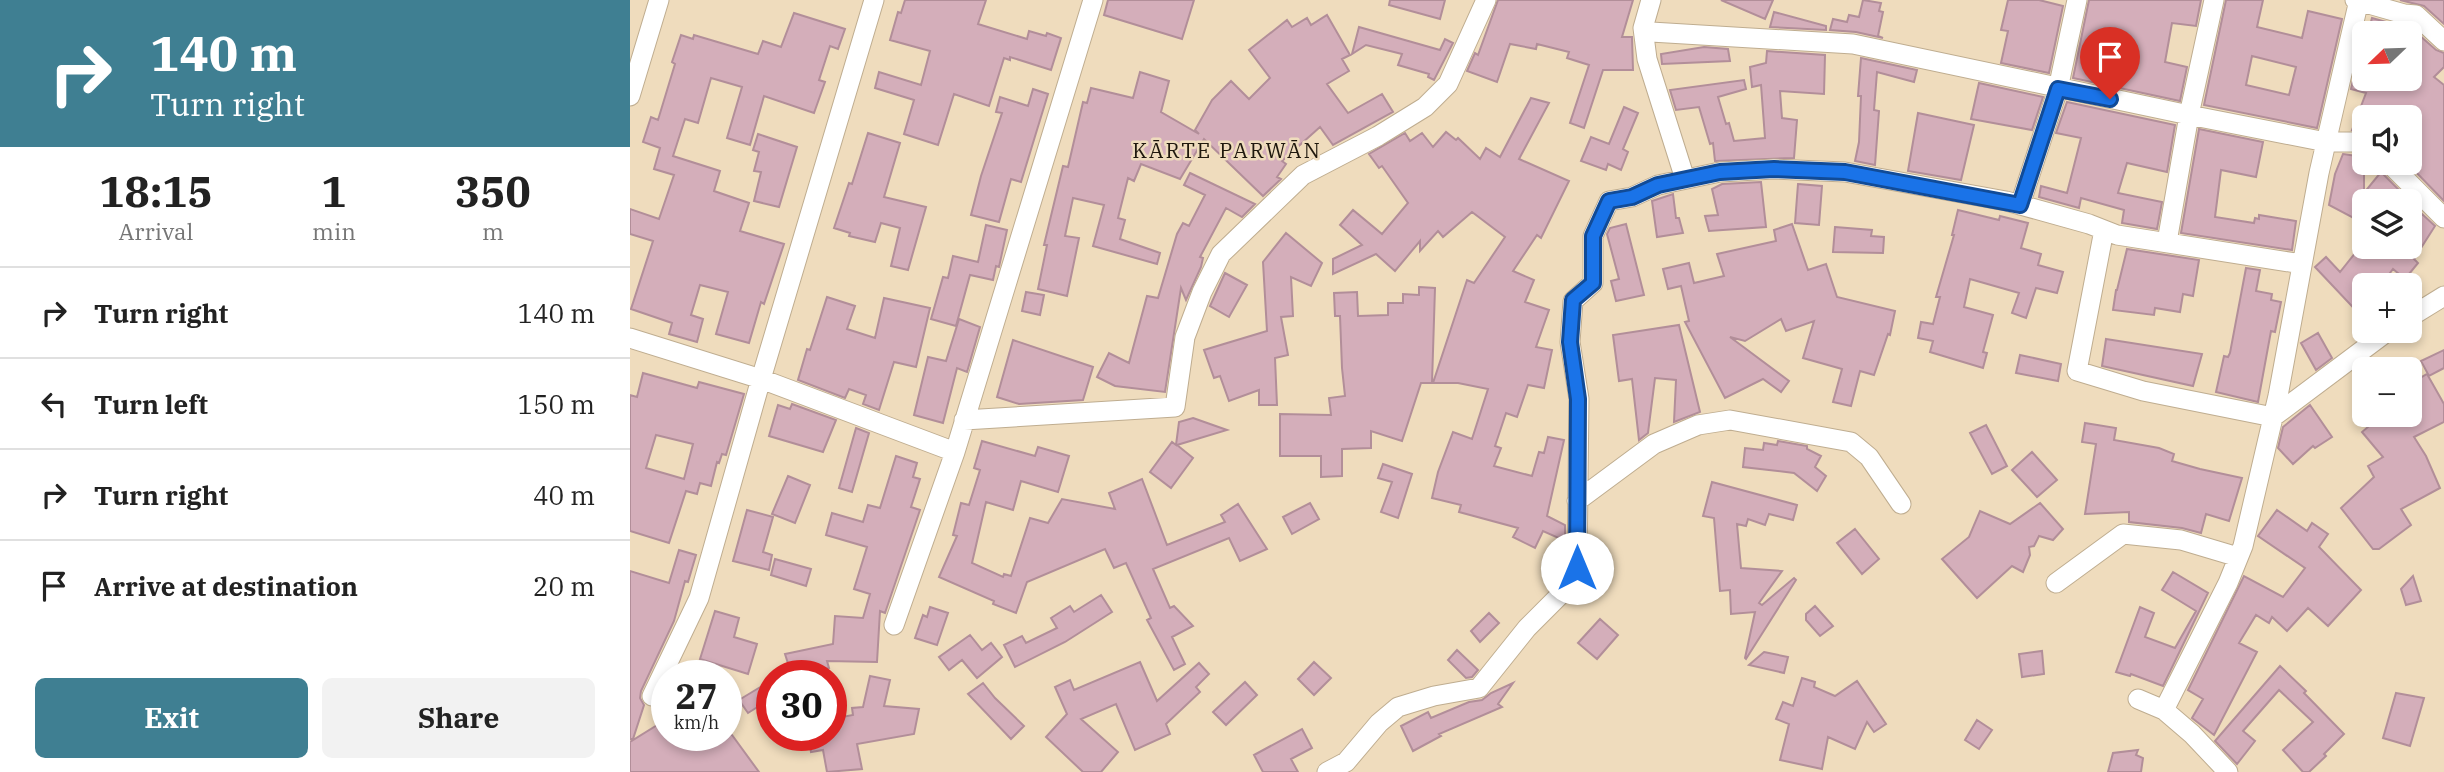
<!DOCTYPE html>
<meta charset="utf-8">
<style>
:root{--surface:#fff;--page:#f2f2f2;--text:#222;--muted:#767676;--line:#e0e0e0;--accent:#3f7f92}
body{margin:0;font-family:"IBM Plex Serif",serif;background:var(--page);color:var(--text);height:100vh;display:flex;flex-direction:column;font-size:26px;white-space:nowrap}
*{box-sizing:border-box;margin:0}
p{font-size:23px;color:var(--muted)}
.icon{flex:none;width:38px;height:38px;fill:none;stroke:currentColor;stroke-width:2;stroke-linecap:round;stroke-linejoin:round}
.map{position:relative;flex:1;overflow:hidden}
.details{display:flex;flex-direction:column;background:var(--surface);width:630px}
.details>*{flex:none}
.top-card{background:#3f7f92;color:#fff;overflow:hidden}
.needle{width:46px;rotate:247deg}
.tools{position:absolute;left:1722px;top:21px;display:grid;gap:14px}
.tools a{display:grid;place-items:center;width:70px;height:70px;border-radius:10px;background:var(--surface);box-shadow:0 4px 10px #0003;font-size:35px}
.speed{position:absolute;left:21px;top:660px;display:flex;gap:14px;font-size:35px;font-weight:700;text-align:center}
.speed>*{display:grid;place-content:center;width:91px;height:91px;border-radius:50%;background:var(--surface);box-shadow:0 4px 10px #0003;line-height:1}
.speed small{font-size:18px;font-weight:400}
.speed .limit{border:10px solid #d22;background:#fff;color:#111}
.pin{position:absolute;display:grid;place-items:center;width:60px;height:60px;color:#fff;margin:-72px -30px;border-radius:50% 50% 50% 0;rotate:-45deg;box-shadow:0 0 7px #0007}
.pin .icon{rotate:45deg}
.me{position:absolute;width:77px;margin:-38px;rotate:0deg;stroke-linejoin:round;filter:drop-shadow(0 0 5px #0008)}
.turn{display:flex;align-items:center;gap:24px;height:147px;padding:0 35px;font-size:32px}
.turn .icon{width:91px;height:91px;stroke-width:2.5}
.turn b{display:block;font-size:49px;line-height:60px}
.eta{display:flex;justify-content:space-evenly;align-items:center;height:119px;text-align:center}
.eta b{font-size:42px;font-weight:700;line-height:49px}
.action{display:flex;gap:14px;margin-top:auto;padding:14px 35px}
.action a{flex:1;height:80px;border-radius:10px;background:var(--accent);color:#fff;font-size:28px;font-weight:700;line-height:80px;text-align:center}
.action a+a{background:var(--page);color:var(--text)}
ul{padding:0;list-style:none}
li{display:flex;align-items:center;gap:21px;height:91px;padding:0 35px;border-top:2px solid var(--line)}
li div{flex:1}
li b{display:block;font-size:26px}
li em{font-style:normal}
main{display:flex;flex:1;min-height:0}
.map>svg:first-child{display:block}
</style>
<main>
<section class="details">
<div class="top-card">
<div class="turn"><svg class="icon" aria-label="right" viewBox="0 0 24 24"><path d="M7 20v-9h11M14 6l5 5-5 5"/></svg><div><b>140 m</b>Turn right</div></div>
</div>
<div class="eta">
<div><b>18:15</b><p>Arrival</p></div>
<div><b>1</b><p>min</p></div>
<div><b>350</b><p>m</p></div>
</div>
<ul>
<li><svg class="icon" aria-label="right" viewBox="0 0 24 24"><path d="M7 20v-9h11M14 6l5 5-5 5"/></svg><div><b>Turn right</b></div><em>140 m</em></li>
<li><svg class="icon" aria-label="left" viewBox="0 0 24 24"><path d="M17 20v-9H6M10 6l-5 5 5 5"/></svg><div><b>Turn left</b></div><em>150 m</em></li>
<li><svg class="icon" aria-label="right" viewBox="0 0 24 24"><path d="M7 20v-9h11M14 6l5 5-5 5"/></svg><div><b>Turn right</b></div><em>40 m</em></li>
<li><svg class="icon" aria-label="arrive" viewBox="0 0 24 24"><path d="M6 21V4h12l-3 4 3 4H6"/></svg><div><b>Arrive at destination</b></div><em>20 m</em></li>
</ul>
<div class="action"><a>Exit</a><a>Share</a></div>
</section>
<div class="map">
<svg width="1814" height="772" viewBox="0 0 1814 772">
<rect width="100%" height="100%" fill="#efdcbd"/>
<!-- building -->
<path fill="#d4aeba" stroke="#b28e99" stroke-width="2" fill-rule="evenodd" d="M 275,0 L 356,0 L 348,24 L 397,39 L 399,31 L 416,36 L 417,33 L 431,38 L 421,70 L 380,57 L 380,60 L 374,58 L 359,106 L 324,94 L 308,145 L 274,134 L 284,100 L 245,88 L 249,72 L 291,85 L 300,51 L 260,40 L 268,12 L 271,13 Z
M 478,0 L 564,0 L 552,39 L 474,15 Z
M 760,0 L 815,0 L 810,19 L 759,5 Z
M 868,0 L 1003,0 L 992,37 L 1002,37 L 1003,70 L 973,70 L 954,128 L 940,123 L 959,65 L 937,58 L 939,52 L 907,44 L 906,49 L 880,44 L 867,82 L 837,71 L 845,53 L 848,55 Z
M 1091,0 L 1143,0 L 1135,19 Z
M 1233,0 L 1251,3 L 1249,11 L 1253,12 L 1248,36 L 1253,38 L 1226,32 L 1200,30 L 1203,19 L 1217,22 L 1219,15 L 1229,17 Z
M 1378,0 L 1409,0 L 1433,6 L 1419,73 L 1371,63 L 1378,31 L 1371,30 Z
M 1459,0 L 1571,0 L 1566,26 L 1542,23 L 1535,62 L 1557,67 L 1550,101 L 1443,78 Z
M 1596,0 L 1633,0 L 1627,27 L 1672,38 L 1678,11 L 1712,19 L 1687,128 L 1574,105 ZM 1622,56 L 1666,67 L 1659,95 L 1616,85 Z
M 1770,0 L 1814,0 L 1814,24 L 1794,6 Z
M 1144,12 L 1196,26 L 1196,30 L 1140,27 Z
M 164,13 L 215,29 L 208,49 L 200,46 L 189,80 L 195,82 L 184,113 L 134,96 L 120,145 L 97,138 L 112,87 L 81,78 L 68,123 L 55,119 L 43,156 L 90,171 L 84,191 L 119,203 L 110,231 L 154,244 L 134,304 L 131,302 L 119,343 L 86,334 L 98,292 L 70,285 L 61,315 L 73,319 L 67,342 L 39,334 L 42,323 L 1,309 L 23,241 L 0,234 L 0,209 L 29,219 L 44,175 L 24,169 L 30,148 L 13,142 L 21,117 L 28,120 L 45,64 L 42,62 L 51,35 L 63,39 L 64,35 L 128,54 L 133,41 L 151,47 Z
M 697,15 L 720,55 L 712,59 L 719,71 L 697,84 L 718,113 L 752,94 L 763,112 L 703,145 L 690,127 L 652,161 L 656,164 L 647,177 L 651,179 L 633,196 L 574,139 L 550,179 L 511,164 L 504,181 L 498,178 L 488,218 L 495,220 L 490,239 L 530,253 L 527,264 L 463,246 L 474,205 L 443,198 L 435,236 L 449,238 L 437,296 L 408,289 L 417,245 L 414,245 L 433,166 L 438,167 L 453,102 L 457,103 L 461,88 L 503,98 L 510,72 L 539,81 L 531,112 L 569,134 L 565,130 L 582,100 L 601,81 L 619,99 L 640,78 L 619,50 L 657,20 L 662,27 L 677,18 L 681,25 Z
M 1742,18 L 1756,22 L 1753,33 L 1738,33 Z
M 729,27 L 810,50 L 815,39 L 823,43 L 804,80 L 798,77 L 799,74 L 768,65 L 772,54 L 736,45 L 722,54 Z
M 1734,32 L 1734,79 L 1780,79 L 1780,45 L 1789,35 L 1806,50 L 1814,53 L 1814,67 L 1804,77 L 1814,85 L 1814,201 L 1780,166 L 1780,117 L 1734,117 L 1734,131 L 1722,130 L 1736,93 L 1721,89 Z
M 1074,47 L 1098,49 L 1100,61 L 1032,64 L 1031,54 Z
M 1137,51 L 1195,55 L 1194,94 L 1150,91 L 1152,118 L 1167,120 L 1164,158 L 1085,161 L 1083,143 L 1080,144 L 1069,107 L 1046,110 L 1040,90 L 1114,80 L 1116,89 L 1088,97 L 1096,124 L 1099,123 L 1104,141 L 1135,138 L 1131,85 L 1122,87 L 1120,67 L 1136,63 Z
M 1231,58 L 1287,70 L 1284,82 L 1247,72 L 1244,110 L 1249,111 L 1245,165 L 1225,161 L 1229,142 L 1231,96 L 1228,96 Z
M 1349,83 L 1413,97 L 1402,130 L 1341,119 Z
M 403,89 L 418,94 L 391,182 L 381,179 L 369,222 L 341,215 L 351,176 L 372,113 L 366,112 L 370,97 L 398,106 Z
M 901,98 L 919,103 L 889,159 L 939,181 L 911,238 L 907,235 L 883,271 L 904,280 L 895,302 L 919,310 L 906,347 L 922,350 L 914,388 L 898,385 L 887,417 L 876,413 L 865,446 L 871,448 L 864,466 L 902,476 L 909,452 L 914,453 L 918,437 L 934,440 L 917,516 L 935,525 L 935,535 L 933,540 L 913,531 L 905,548 L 883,537 L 888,528 L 829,512 L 831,505 L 802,498 L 808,472 L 823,432 L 842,439 L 858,389 L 828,383 L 803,383 L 837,280 L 844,283 L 875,237 L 842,212 L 813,237 L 808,231 L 790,251 L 790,241 L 765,271 L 746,254 L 703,274 L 703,259 L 732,245 L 710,225 L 723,210 L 752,234 L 778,203 L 752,166 L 749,168 L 739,154 L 775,133 L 780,141 L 792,133 L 803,147 L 816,132 L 826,140 L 828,138 L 850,159 L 856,148 L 870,157 Z
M 1437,102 L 1545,125 L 1537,172 L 1497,163 L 1488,193 L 1532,202 L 1527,229 L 1492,223 L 1494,210 L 1451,198 L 1449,208 L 1409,197 L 1411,186 L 1437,193 L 1451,138 L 1426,133 Z
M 994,107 L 1008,113 L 993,149 L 998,152 L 991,170 L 978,164 L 976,170 L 951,161 L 961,137 L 979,144 Z
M 1288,113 L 1344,125 L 1331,180 L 1278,171 Z
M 1569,129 L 1633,142 L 1626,177 L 1591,170 L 1585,217 L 1624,223 L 1625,218 L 1629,219 L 1629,215 L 1666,221 L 1662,250 L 1551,233 Z
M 238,133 L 270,143 L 254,197 L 296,207 L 278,270 L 261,266 L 270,228 L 251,223 L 245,242 L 219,236 L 220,233 L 204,228 L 219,183 L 222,184 Z
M 128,134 L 167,147 L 149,207 L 124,201 L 131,172 L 124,171 L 129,152 L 123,150 Z
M 1713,154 L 1734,157 L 1734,193 L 1751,172 L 1780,201 L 1734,201 L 1734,229 L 1722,217 L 1699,205 L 1705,174 Z
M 560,173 L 625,204 L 612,217 L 596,208 L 570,257 L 573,258 L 571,267 L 556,300 L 551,288 L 535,392 L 485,386 L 467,377 L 479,353 L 499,363 L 517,296 L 528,298 L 547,234 L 553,223 L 559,226 L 575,195 L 554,185 Z
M 1131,182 L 1136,227 L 1079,231 L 1075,216 L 1088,215 L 1082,189 L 1092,184 Z
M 1168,184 L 1192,186 L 1189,225 L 1165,223 Z
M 1043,194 L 1046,218 L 1049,218 L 1053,233 L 1027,237 L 1022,201 Z
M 1328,210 L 1369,220 L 1370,216 L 1398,223 L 1391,248 L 1411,254 L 1408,265 L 1433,272 L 1427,293 L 1406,288 L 1396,318 L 1382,313 L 1389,293 L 1340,279 L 1334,307 L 1363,315 L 1353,352 L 1357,353 L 1353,368 L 1300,352 L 1303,341 L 1288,338 L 1291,322 L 1303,324 L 1310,297 L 1306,297 L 1324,235 L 1322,235 Z
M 1792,214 L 1805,226 L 1784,259 L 1788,263 L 1775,279 L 1763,269 L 1751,285 L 1734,285 L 1734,319 L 1685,267 L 1696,257 L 1710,272 L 1730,247 L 1780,247 L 1780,233 Z
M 996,224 L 1014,295 L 986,301 L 981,281 L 989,279 L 977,234 L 980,228 Z
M 1162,224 L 1178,270 L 1196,264 L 1207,297 L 1265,311 L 1260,335 L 1258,334 L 1244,375 L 1230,371 L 1221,406 L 1203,402 L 1212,369 L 1173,358 L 1184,321 L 1156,331 L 1151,319 L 1115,341 L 1100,337 L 1159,381 L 1151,392 L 1133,379 L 1095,398 L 1055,322 L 1059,321 L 1051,286 L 1038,289 L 1033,269 L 1059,263 L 1064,283 L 1094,276 L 1087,254 L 1146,241 L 1144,230 Z
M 356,225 L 377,230 L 369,267 L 366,266 L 363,280 L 340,275 L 326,326 L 301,319 L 313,277 L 318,278 L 323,256 L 348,262 Z
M 1205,227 L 1242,230 L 1241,236 L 1254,237 L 1253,253 L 1203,252 Z
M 656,233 L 692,263 L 681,286 L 661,277 L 663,316 L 651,317 L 658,355 L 645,358 L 647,405 L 629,405 L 629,390 L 599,401 L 590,376 L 584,378 L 574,350 L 637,331 L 633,262 Z
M 1497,249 L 1569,260 L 1563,296 L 1553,294 L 1550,312 L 1525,308 L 1524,315 L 1483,310 L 1486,290 L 1487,290 Z
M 1616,268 L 1630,270 L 1626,291 L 1642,294 L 1641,300 L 1651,302 L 1645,332 L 1641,331 L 1628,402 L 1586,392 L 1594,356 L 1598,357 L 1600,353 Z
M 595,273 L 617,285 L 599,317 L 580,306 Z
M 789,287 L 805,288 L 802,383 L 791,383 L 772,441 L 741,431 L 741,448 L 712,449 L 712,476 L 691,477 L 691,456 L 650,456 L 650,414 L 701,415 L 699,398 L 715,396 L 712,368 L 710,316 L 705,316 L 704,293 L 727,292 L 728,316 L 758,315 L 758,303 L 773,303 L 773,294 L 789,295 Z
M 396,292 L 414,295 L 410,315 L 392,311 Z
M 197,297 L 225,306 L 217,329 L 245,338 L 254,298 L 300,308 L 286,367 L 264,362 L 249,410 L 233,404 L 236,395 L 219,389 L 215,398 L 168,380 L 177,349 L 180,350 Z
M 329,319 L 350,327 L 337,372 L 327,368 L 313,423 L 284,415 L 298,357 L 316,361 Z
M 1049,325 L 1070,412 L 1044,422 L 1046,380 L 1025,378 L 1018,433 L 1009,440 L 1002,379 L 989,381 L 983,335 Z
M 1688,333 L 1702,358 L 1686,370 L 1671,343 Z
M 1476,339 L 1572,354 L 1563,386 L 1472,366 Z
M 383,340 L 463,367 L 453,400 L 389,404 L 367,397 Z
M 1814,350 L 1814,368 L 1799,376 L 1791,361 Z
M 1390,355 L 1431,364 L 1428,381 L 1386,373 Z
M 13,373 L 67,388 L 69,382 L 114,394 L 96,455 L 92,454 L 89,463 L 87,462 L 81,486 L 70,483 L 67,494 L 56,491 L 39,543 L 0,531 L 0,395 L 7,397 ZM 26,435 L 63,444 L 54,479 L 16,468 Z
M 1797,374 L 1814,404 L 1814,422 L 1784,437 L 1796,456 L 1810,488 L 1771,509 L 1781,525 L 1749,549 L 1743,549 L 1711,508 L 1744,477 L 1738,466 L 1753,457 L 1732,432 L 1752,415 L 1790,415 L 1780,396 L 1780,384 Z
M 162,404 L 206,420 L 193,452 L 139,436 L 148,405 L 160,409 Z
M 1680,405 L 1702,437 L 1685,448 L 1683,446 L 1663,464 L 1648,448 L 1653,427 Z
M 563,418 L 597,430 L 547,445 L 563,458 L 541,488 L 520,472 L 542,442 L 546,445 L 549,422 Z
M 1455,423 L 1486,428 L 1484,440 L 1529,448 L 1544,454 L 1542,461 L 1570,469 L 1612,478 L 1599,521 L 1576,514 L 1571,533 L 1552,528 L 1499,522 L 1499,512 L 1455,514 L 1466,444 L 1452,442 Z
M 1356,425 L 1377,466 L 1362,474 L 1340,433 Z
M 226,428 L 239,433 L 222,492 L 209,488 Z
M 352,441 L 405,456 L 408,447 L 439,456 L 428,492 L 391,481 L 383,510 L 356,502 L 342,563 L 373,577 L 374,574 L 381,576 L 400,518 L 418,523 L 432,499 L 485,509 L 479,493 L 512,479 L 537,545 L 595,522 L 591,515 L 608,504 L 637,549 L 610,561 L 599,538 L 523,569 L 540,608 L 544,606 L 563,626 L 542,637 L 555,664 L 544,670 L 517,620 L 521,618 L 496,563 L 484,568 L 475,549 L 397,582 L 386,613 L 363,604 L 364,601 L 309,577 L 327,536 L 323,535 L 331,503 L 339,505 L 350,470 L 344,468 Z
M 1148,441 L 1177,446 L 1177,449 L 1191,456 L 1185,467 L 1196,476 L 1187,491 L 1164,473 L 1113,467 L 1115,448 L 1133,450 L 1134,443 L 1147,445 Z
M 1402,452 L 1427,480 L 1407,497 L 1382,470 Z
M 266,456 L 287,463 L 283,477 L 290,479 L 281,507 L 290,510 L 255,613 L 250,611 L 247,662 L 197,661 L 199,668 L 162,676 L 155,654 L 203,644 L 205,616 L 233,618 L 240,594 L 224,589 L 237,547 L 196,535 L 202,513 L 233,522 L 238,505 L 250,508 Z
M 753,464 L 782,474 L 768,518 L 751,512 L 762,482 L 748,478 Z
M 158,476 L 180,485 L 165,523 L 142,514 Z
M 1082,482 L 1167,505 L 1163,520 L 1139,514 L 1135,525 L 1118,519 L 1116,526 L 1107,524 L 1111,568 L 1152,571 L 1129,603 L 1132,605 L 1164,578 L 1166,580 L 1116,659 L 1115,658 L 1125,612 L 1101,614 L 1100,590 L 1090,591 L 1084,518 L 1073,516 Z
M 680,503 L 689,519 L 662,534 L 653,517 Z
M 1410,503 L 1433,529 L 1423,540 L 1409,536 L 1404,546 L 1399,547 L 1400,555 L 1393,572 L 1382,566 L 1347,598 L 1312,559 L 1339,537 L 1350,511 L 1380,524 Z
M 117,510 L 143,517 L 133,552 L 142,555 L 139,570 L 103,561 Z
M 1647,510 L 1677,531 L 1682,523 L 1698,534 L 1689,547 L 1731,590 L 1698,626 L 1678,608 L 1657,631 L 1642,617 L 1639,623 L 1626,615 L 1609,643 L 1627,652 L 1584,735 L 1562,718 L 1573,699 L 1558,690 L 1614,576 L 1653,597 L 1675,568 L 1628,536 Z
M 1225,529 L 1249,559 L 1232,574 L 1207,543 Z
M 49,550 L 66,555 L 58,582 L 55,581 L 44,621 L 11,691 L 10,698 L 14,705 L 3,739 L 0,739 L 0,571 L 39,583 Z
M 145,559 L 181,569 L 176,586 L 141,575 Z
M 1543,572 L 1578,593 L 1533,686 L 1501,674 L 1500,676 L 1486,672 L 1510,607 L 1524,613 L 1515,637 L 1545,648 L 1566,611 L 1532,590 Z
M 1783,576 L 1791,601 L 1776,605 L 1771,589 Z
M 471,595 L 482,612 L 435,642 L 385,667 L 374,645 L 392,636 L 396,643 L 427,628 L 421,618 L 440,606 L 444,612 Z
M 1185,606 L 1203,626 L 1190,636 L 1176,620 L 1176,614 Z
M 300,607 L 318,613 L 307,645 L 285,638 L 293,615 L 297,617 Z
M 85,611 L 109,618 L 104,637 L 127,644 L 118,674 L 70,659 Z
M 859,613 L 869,623 L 850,642 L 841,631 Z
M 970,619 L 988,635 L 967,659 L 948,643 Z
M 340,635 L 352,650 L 361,643 L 372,657 L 347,678 L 332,660 L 319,670 L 309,657 Z
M 827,650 L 848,670 L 842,677 L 836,678 L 818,660 Z
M 1412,651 L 1414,674 L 1392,677 L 1389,654 Z
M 1134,652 L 1158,657 L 1154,673 L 1119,665 Z
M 510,662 L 527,701 L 569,663 L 579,674 L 566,687 L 570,692 L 536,724 L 540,734 L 505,750 L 486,704 L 451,719 L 488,752 L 471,772 L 453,772 L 416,737 L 437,714 L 425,687 L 440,680 L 444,690 Z
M 684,662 L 701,678 L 684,695 L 668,679 Z
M 1650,666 L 1676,691 L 1674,693 L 1714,734 L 1694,754 L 1696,756 L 1679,772 L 1673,772 L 1653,750 L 1683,722 L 1649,690 L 1613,731 L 1625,741 L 1607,764 L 1585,741 Z
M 240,676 L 260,680 L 254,706 L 289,709 L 284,734 L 227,744 L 232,769 L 197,772 L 193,750 L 181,752 L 178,735 L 201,735 L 201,719 L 223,715 L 222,708 L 233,707 Z
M 1172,678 L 1185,682 L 1184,687 L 1205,696 L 1227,681 L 1256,724 L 1244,732 L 1237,722 L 1225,749 L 1198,737 L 1192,769 L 1150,760 L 1159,724 L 1146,719 L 1153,702 L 1163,706 Z
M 615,682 L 627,695 L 596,725 L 583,712 Z
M 353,683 L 365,698 L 394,726 L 381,739 L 338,694 Z
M 883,683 L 868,704 L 872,707 L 809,734 L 811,736 L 783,751 L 771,726 L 798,712 L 801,718 L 839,702 L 852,700 L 861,693 Z
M 132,686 L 140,699 L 118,713 L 109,700 Z
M 1766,693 L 1794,698 L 1780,746 L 1753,738 Z
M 37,719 L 37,735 L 102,735 L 129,772 L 0,772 L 0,742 Z
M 1347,720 L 1362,730 L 1349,749 L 1335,740 Z
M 672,729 L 682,748 L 661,759 L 668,772 L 633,772 L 624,755 Z
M 1508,750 L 1506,755 L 1513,758 L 1511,772 L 1478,772 L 1483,753 Z"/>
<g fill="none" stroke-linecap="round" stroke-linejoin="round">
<defs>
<path id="minor" d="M 1021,0 L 1013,28 L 1021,32 L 1223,44 L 1559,115 L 1696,142 L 1728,142 L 1734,145
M 1725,0 L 1774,14 L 1786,15 L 1814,41
M 1013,28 L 1017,59 L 1055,179
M 0,96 L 29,0
M 1759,163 L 1814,218
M 1390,205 L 1428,89 L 1447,0
M 1474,230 L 1447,371 L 1513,391 L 1643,417 L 1758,331
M 1537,242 L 1559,115 L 1584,0
M 1780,317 L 1814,296
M 0,338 L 131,379 L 325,452
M 334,420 L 545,407 L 555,337 L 572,292 L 591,254 L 673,175 L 748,136 L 795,107 L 818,84 L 856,0
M 947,501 L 1024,444 L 1068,425 L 1100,420 L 1221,442 L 1239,457 L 1271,504
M 1426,583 L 1493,534 L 1551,540 L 1608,557
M 264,625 L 325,452 L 463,0
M 22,696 L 69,598 L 131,379 L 244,0
M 1508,699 L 1534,710 L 1562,734 L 1598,772
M 1534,710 L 1598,583 L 1613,546 L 1648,396 L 1689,173 L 1729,0
M 697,772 L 716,762 L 749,723 L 768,707 L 804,696 L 849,688 L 897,628 L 933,592 L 947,568 L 949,399 L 940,342 L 943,301 L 963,283 L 963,236 L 979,201 L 1002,197 L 1028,185 L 1090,172 L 1144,169 L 1215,172 L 1376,201 L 1459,224 L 1487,235 L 1672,264"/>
</defs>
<!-- minor casing -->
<use href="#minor" stroke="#bfad90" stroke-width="21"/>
<!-- minor -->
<use href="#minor" stroke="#fff" stroke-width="19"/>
</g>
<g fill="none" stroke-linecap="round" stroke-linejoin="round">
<defs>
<path id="route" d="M 947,568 L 948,399 L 940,342 L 943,300 L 963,283 L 963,236 L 979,201 L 1002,197 L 1028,185 L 1090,172 L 1144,169 L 1215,172 L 1390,205 L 1428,89 L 1480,99"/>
</defs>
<!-- route casing -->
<use href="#route" stroke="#114b97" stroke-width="18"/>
<!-- route -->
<use href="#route" stroke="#1a73e8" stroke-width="12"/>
</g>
<g text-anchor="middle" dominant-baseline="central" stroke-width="5" stroke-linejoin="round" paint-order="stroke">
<!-- neighbourhood labels -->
<g font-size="21" letter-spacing="2" fill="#1f180d" stroke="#efdcbd">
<text x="597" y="150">KĀRTE PARWĀN</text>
</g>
</g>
</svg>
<div class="tools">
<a><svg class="needle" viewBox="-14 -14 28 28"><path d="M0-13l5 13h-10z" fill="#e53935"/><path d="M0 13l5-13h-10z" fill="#767676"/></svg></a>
<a><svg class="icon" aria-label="sound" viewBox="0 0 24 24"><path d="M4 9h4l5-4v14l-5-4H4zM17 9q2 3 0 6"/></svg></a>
<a><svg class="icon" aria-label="layers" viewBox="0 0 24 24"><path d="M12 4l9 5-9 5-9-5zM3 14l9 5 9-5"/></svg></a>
<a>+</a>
<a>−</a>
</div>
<div class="speed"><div>27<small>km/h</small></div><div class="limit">30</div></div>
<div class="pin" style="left:1480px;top:99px;background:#d93025"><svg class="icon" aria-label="arrive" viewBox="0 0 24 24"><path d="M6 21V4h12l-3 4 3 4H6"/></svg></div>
<svg class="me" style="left:947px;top:568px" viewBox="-20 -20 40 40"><circle r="19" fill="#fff"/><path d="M0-13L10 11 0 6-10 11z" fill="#1a73e8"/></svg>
</div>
</main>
